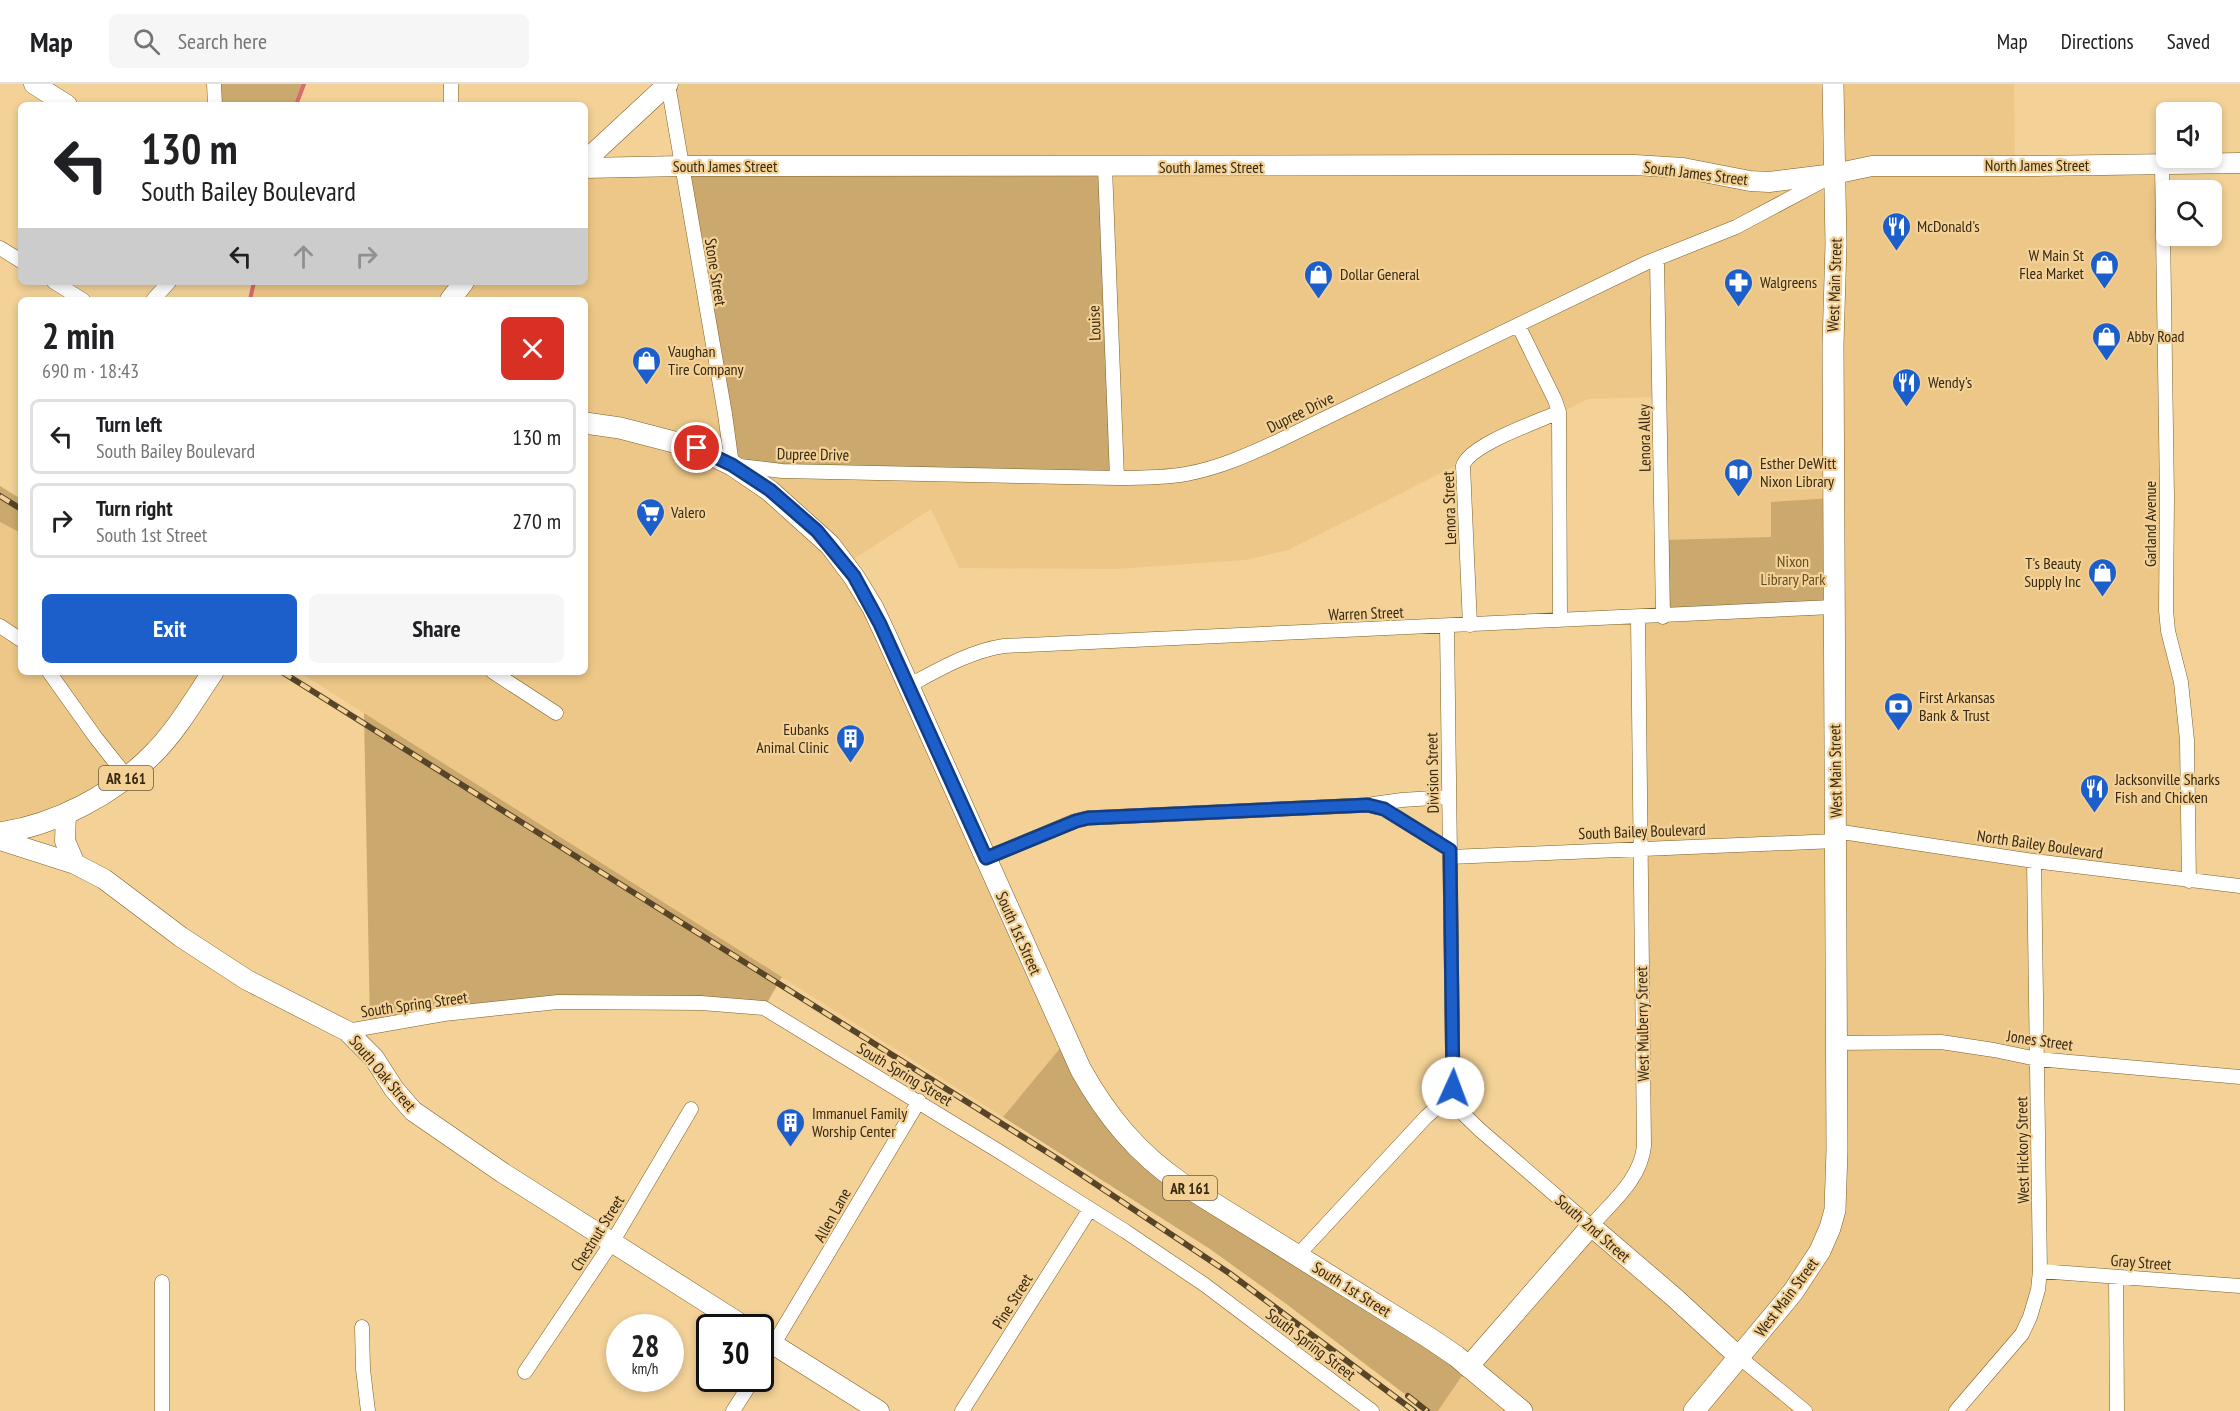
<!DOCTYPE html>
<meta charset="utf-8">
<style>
:root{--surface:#fff;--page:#f6f6f6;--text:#202124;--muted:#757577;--line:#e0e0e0;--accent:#1c5eca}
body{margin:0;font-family:"PT Sans Narrow",sans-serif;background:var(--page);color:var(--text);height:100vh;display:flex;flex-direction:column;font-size:22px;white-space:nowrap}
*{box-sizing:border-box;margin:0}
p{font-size:20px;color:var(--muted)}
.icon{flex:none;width:33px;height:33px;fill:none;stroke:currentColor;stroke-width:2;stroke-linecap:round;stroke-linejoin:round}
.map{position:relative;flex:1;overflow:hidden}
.drawer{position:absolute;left:18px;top:213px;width:570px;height:378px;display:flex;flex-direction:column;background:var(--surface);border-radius:9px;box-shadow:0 3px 9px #0003}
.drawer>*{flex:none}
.banner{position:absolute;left:18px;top:18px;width:570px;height:183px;border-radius:9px;box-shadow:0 3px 9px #0003;background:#fff;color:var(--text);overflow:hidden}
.controls{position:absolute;left:2156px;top:18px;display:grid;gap:12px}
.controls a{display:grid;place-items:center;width:66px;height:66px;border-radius:9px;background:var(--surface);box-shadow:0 3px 9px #0003;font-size:30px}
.speed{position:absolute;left:606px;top:1230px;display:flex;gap:12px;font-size:30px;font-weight:700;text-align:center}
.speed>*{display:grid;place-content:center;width:78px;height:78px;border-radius:50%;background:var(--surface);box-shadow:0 3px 9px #0003;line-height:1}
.speed small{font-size:15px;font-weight:400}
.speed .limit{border:3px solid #111;border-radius:9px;background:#fff;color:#111}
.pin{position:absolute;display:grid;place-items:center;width:51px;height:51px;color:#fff;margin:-26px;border:3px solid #fff;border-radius:50%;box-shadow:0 2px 6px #0007}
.me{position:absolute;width:66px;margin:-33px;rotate:2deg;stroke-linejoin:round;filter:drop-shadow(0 0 4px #0008)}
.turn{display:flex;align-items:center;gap:21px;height:126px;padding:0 24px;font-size:27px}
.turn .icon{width:78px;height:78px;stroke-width:2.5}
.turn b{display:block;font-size:42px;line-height:51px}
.lanes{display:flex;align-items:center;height:57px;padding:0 24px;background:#0003;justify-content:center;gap:30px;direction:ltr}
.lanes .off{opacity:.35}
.round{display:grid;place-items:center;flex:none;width:63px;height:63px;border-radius:9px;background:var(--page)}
.headline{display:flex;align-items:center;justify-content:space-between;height:102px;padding:0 24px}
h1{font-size:36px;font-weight:700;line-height:45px}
.cta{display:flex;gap:12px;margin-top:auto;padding:12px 24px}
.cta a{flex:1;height:69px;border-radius:9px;background:var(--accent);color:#fff;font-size:24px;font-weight:700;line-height:69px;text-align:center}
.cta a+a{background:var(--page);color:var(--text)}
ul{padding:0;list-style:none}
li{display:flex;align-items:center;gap:18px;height:75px;margin:0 12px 9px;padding:0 12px;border:3px solid var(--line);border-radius:9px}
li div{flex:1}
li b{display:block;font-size:22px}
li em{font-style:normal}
header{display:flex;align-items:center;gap:36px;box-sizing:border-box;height:84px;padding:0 30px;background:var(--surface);border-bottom:2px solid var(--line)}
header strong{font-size:28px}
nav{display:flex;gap:33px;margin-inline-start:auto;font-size:21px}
.search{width:420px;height:54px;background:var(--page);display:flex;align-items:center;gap:15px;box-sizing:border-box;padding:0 21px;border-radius:9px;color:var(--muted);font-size:22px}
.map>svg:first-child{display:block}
</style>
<header>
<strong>Map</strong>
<div class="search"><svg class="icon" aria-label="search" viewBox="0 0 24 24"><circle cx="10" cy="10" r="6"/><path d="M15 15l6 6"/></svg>Search here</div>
<nav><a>Map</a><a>Directions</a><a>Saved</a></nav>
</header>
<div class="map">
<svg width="2240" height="1327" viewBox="0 0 2240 1327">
<rect width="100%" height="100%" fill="#f3d197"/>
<!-- built -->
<path fill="#edc787" d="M 668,0 L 2014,0 L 2015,82 L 2162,81 L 2166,526 L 2181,598 L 2189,797 L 2035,777 L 2040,1187 L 2030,1233 L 1955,1327 L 1438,1327 L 1468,1283 L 1640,1079 L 1638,534 L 1662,533 L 1659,313 L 1588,315 L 1288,466 L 1246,476 L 1115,485 L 959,484 L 931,425 L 846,480 L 1067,956 L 1003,1033 L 299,588 L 585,588 L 585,216 L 250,216 L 254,198 L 585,198 L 585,84 L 682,81 Z
M 0,438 L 21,449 L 21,588 L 213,588 L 127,693 L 0,749 Z"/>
<!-- green -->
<path fill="#cba96e" d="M 214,0 L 304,0 L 296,21 L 215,21 Z
M 682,82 L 1105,83 L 1117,394 L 732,381 Z
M 0,402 L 21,415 L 21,449 L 0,438 Z
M 1834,414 L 1833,523 L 1665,532 L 1663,456 L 1771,453 L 1771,418 Z
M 364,629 L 782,893 L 764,924 L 558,918 L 370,942 Z
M 1067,956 L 1128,1055 L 1468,1283 L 1438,1327 L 1427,1327 L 1285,1219 L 1210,1165 L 1003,1033 Z"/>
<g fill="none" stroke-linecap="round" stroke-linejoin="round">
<!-- stream -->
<path stroke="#d76b6d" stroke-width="4" d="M 296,21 L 304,0
M 250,216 L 254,198"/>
<defs>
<path id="street" d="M 214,0 L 215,21
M 451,0 L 451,21
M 668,0 L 725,330 L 732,381 L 782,387 L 1117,394 C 1140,394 1163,394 1186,390 C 1219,384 1248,371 1278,357 L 1646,179 L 1736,143 L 1828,94
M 2162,81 L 2167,412 L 2166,526 L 2168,547 L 2181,598 L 2187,656 L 2189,797
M 1105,83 L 1117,394
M 0,164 L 21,177
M 1657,176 L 1663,533
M 54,198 L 83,216
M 153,216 L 169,198
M 1518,241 L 1555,316 L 1559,328 L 1560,536
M 1470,541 L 1463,382 C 1469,361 1537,338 1559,328
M 0,542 L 21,556
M 49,588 L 96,654 L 127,693
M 493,588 L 556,629
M 908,602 C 938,586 970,567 1004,562 L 1833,523
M 1373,720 L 1402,716 L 1448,713
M 1835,747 L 2034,777 L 2240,802
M 1450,773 L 1836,757
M 986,774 L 1075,737 L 1088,734 L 1368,721 L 1384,725 L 1450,766
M 347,947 L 444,930 L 558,918 L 701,919 L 764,924 L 1000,1068 L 1125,1147 L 1205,1201 L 1372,1327
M 1836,959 L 1941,958 L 1994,966 L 2037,975 L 2240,993
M 1447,1014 L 1480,1046 L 1591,1142 C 1611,1119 1641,1095 1644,1062 L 1638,534
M 1298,1171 L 1426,1033 L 1442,1019 L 1453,1004 L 1447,542
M 2040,1187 L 2240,1202
M 2116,1193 L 2117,1327
M 162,1198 L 162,1327
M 362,1243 L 363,1285 L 368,1327
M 1739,1273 L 1805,1327
M 760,1283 L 919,1017
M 525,1288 L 613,1157 L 691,1025
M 733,1327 L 754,1294
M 962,1327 L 1090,1125
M 1956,1327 L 2022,1250 L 2030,1233 L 2038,1206 L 2040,1187 L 2034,777"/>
<path id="secondary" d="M 34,0 L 67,21
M 585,77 L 668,0
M 585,84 L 682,82 L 1635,81 L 1683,84 L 1750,97 L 1769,98 L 1834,90 L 1872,82 L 2035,82 L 2240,79
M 450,216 L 464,198
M 66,729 L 65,757 L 75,780 L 104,795 L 181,853 L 247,896 L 347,947 L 374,974 L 394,1005 L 413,1027 L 503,1089 L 747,1244
M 0,756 L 75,780
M 760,1252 L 879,1327
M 1468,1283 L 1591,1142 L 1675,1214 L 1739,1273"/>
<path id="primary" d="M 585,339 L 620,344 L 697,364 L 732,381 L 770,407 L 830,461 L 854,493 L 873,524 L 888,556 L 1081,986 C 1107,1032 1137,1069 1181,1099 L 1428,1253 L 1456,1272 L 1522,1327
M 0,749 C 57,740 113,711 153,670 C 177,646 194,616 213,588
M 1694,1327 L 1793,1208 L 1820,1167 L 1830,1144 L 1835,1126 L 1837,1066 L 1833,261 L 1836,160 L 1833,0"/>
</defs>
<!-- street casing -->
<use href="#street" stroke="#7d5f27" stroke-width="15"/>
<!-- secondary casing -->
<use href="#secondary" stroke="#7d5f27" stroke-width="21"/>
<!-- primary casing -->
<use href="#primary" stroke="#7d5f27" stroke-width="22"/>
<!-- street -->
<use href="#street" stroke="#fff" stroke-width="14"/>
<!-- secondary -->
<use href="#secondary" stroke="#fff" stroke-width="20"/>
<!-- primary -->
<use href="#primary" stroke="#fff" stroke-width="21"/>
<defs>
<path id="rail" d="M 0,412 L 21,425
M 282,588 L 1058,1075 L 1229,1189 L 1414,1327
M 1408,1312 L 1427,1327"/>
</defs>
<!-- rail casing -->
<use href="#rail" stroke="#564528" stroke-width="6"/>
<!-- rail -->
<use href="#rail" stroke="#f3d197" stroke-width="4" stroke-dasharray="11" stroke-linecap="butt"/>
</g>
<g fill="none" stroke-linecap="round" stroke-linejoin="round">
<defs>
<path id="route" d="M 697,364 L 732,381 L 770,406 L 817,447 L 854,492 L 880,540 L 986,774 L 1076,737 L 1088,734 L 1368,721 L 1384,725 L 1450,766 L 1453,1004"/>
</defs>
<!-- route casing -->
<use href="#route" stroke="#123d83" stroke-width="15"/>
<!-- route -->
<use href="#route" stroke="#1c5eca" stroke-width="10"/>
</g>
<!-- icons -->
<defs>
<symbol id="restaurant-pin" viewBox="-11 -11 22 30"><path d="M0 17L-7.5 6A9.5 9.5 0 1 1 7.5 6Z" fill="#1c5eca" stroke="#f3d197"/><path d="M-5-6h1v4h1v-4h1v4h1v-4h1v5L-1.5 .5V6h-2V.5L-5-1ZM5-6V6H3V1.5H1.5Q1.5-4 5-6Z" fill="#fff"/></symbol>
<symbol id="shop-pin" viewBox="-11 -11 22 30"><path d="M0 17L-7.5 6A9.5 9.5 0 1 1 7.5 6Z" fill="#1c5eca" stroke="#f3d197"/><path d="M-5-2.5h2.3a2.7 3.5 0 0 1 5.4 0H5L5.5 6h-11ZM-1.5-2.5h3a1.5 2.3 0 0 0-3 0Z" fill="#fff"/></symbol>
<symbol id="pharmacy-pin" viewBox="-11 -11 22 30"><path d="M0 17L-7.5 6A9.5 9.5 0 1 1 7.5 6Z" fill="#1c5eca" stroke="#f3d197"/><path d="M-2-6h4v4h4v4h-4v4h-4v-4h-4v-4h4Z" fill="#fff"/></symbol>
<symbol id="library-pin" viewBox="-11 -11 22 30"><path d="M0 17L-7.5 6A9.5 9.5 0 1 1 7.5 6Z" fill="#1c5eca" stroke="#f3d197"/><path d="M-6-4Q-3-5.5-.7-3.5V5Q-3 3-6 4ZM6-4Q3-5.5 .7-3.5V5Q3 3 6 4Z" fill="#fff"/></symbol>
<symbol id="supermarket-pin" viewBox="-11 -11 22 30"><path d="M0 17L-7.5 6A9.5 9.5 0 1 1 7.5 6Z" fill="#1c5eca" stroke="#f3d197"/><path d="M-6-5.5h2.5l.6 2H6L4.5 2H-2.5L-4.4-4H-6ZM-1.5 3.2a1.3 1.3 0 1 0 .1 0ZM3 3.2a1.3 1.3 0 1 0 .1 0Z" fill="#fff"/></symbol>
<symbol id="bank-pin" viewBox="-11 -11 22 30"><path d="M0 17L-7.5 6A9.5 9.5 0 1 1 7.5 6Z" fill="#1c5eca" stroke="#f3d197"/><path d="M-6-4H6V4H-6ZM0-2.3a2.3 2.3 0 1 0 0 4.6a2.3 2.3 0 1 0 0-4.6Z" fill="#fff"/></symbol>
<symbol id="building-pin" viewBox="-11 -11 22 30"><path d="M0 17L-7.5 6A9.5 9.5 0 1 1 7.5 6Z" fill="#1c5eca" stroke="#f3d197"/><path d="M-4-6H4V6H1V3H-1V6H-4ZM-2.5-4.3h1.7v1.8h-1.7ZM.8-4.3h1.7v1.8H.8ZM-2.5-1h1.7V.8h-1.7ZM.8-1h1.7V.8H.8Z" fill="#fff"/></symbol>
</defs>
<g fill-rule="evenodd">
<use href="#restaurant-pin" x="1880" y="126" width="33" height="45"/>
<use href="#shop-pin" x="2088" y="164" width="33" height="45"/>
<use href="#shop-pin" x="1302" y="174" width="33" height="45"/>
<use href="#pharmacy-pin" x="1722" y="182" width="33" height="45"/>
<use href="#shop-pin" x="2090" y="236" width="33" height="45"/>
<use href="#shop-pin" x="630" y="260" width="33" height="45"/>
<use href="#restaurant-pin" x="1890" y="282" width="33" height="45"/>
<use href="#library-pin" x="1722" y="372" width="33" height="45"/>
<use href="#supermarket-pin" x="634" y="412" width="33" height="45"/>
<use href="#shop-pin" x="2086" y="472" width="33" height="45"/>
<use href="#bank-pin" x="1882" y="606" width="33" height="45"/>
<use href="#building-pin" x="834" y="638" width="33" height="45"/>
<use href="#restaurant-pin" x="2078" y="688" width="33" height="45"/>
<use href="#building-pin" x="774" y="1022" width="33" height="45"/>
</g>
<g text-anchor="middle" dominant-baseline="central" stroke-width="4.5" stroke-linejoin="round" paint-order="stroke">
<!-- shield labels -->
<g fill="#f3d197" stroke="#6f5b3a" stroke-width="1.5">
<rect x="99" y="682" width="54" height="24" rx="4.5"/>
<rect x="1163" y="1092" width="54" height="24" rx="4.5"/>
</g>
<g font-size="15" font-weight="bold" fill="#362912">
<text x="126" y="694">AR 161</text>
<text x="1190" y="1104">AR 161</text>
</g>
<!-- street labels -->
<g font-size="16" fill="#362912" stroke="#f3d197">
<text x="2037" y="81">North James Street</text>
<text x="725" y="82">South James Street</text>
<text x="1211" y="83">South James Street</text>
<text transform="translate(1696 89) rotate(7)">South James Street</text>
<text transform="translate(716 188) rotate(81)">Stone Street</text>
<text transform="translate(1834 201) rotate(-88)">West Main Street</text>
<text transform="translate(1094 239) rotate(-92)">Louise</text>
<text transform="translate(1300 328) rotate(-26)">Dupree Drive</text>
<text transform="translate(1644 354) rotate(-91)">Lenora Alley</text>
<text transform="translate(813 370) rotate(1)">Dupree Drive</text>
<text transform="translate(1449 424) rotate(-92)">Lenora Street</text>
<text transform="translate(2150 440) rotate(-90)">Garland Avenue</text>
<text transform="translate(1366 529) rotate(-2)">Warren Street</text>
<text transform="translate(1835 687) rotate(-91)">West Main Street</text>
<text transform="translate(1432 689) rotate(-91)">Division Street</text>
<text transform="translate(1642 747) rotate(-2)">South Bailey Boulevard</text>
<text transform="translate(2040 760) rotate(8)">North Bailey Boulevard</text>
<text transform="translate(1019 849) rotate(66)">South 1st Street</text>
<text transform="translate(414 920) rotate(-8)">South Spring Street</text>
<text transform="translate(1642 940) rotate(-91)">West Mulberry Street</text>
<text transform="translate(2040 956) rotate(8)">Jones Street</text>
<text transform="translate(383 989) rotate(50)">South Oak Street</text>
<text transform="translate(905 990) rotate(31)">South Spring Street</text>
<text transform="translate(2022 1066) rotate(-91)">West Hickory Street</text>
<text transform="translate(832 1131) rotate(-61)">Allen Lane</text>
<text transform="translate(1593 1144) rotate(41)">South 2nd Street</text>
<text transform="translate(597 1149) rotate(-58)">Chestnut Street</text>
<text transform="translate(2141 1178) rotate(4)">Gray Street</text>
<text transform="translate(1352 1205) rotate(32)">South 1st Street</text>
<text transform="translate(1786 1213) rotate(-53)">West Main Street</text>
<text transform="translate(1012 1217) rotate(-58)">Pine Street</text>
<text transform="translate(1311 1260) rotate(37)">South Spring Street</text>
</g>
<!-- poi labels -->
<g font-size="16" fill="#362912" stroke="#f3d197" text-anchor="start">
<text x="1917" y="142">McDonald's</text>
<text x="2084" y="171" text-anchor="end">W Main St<tspan x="2084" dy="18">Flea Market</tspan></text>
<text x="1340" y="190">Dollar General</text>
<text x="1760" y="198">Walgreens</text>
<text x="2127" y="252">Abby Road</text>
<text x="668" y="267">Vaughan<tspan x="668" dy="18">Tire Company</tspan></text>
<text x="1928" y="298">Wendy's</text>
<text x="1760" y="379">Esther DeWitt<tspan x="1760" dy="18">Nixon Library</tspan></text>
<text x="671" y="428">Valero</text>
<text x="2081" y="479" text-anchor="end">T's Beauty<tspan x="2081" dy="18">Supply Inc</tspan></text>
<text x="1919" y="613">First Arkansas<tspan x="1919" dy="18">Bank &amp; Trust</tspan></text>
<text x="829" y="645" text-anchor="end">Eubanks<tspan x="829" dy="18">Animal Clinic</tspan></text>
<text x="2115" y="695">Jacksonville Sharks<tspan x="2115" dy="18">Fish and Chicken</tspan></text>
<text x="812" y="1029">Immanuel Family<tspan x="812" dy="18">Worship Center</tspan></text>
</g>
<!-- park labels -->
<g font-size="16" fill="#644d23" stroke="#f3d197">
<text x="1793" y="477">Nixon<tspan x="1793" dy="18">Library Park</tspan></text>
</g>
</g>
</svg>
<div class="controls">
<a><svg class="icon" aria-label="sound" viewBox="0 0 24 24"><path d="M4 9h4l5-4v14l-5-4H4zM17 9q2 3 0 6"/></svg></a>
<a><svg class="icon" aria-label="search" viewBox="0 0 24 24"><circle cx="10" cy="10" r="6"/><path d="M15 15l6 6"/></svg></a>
</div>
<div class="speed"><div>28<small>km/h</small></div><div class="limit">30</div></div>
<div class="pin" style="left:697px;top:364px;background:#d93025"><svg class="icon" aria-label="arrive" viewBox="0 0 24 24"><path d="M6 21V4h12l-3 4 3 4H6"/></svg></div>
<svg class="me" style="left:1453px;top:1004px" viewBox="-20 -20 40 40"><circle r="19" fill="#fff"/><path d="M0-13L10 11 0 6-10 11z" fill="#1c5eca"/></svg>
<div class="banner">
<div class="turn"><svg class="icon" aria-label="left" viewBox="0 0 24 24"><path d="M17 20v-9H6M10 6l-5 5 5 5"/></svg><div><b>130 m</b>South Bailey Boulevard</div></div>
<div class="lanes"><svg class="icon" aria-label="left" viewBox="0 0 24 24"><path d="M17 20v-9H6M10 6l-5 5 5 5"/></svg><svg class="icon off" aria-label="ahead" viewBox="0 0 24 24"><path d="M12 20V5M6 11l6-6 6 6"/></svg><svg class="icon off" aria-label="right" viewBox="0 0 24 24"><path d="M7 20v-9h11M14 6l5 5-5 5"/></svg></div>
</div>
<section class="drawer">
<div class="headline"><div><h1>2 min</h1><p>690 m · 18:43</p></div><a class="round" style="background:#d93025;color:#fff"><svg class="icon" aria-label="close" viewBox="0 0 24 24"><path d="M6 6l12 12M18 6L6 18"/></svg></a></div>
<ul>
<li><svg class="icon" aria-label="left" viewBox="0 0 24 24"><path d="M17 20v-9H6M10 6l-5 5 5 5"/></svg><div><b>Turn left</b><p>South Bailey Boulevard</p></div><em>130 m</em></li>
<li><svg class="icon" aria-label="right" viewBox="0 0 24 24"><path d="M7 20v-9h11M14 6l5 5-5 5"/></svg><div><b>Turn right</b><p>South 1st Street</p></div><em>270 m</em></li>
</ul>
<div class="cta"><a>Exit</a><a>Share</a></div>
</section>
</div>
